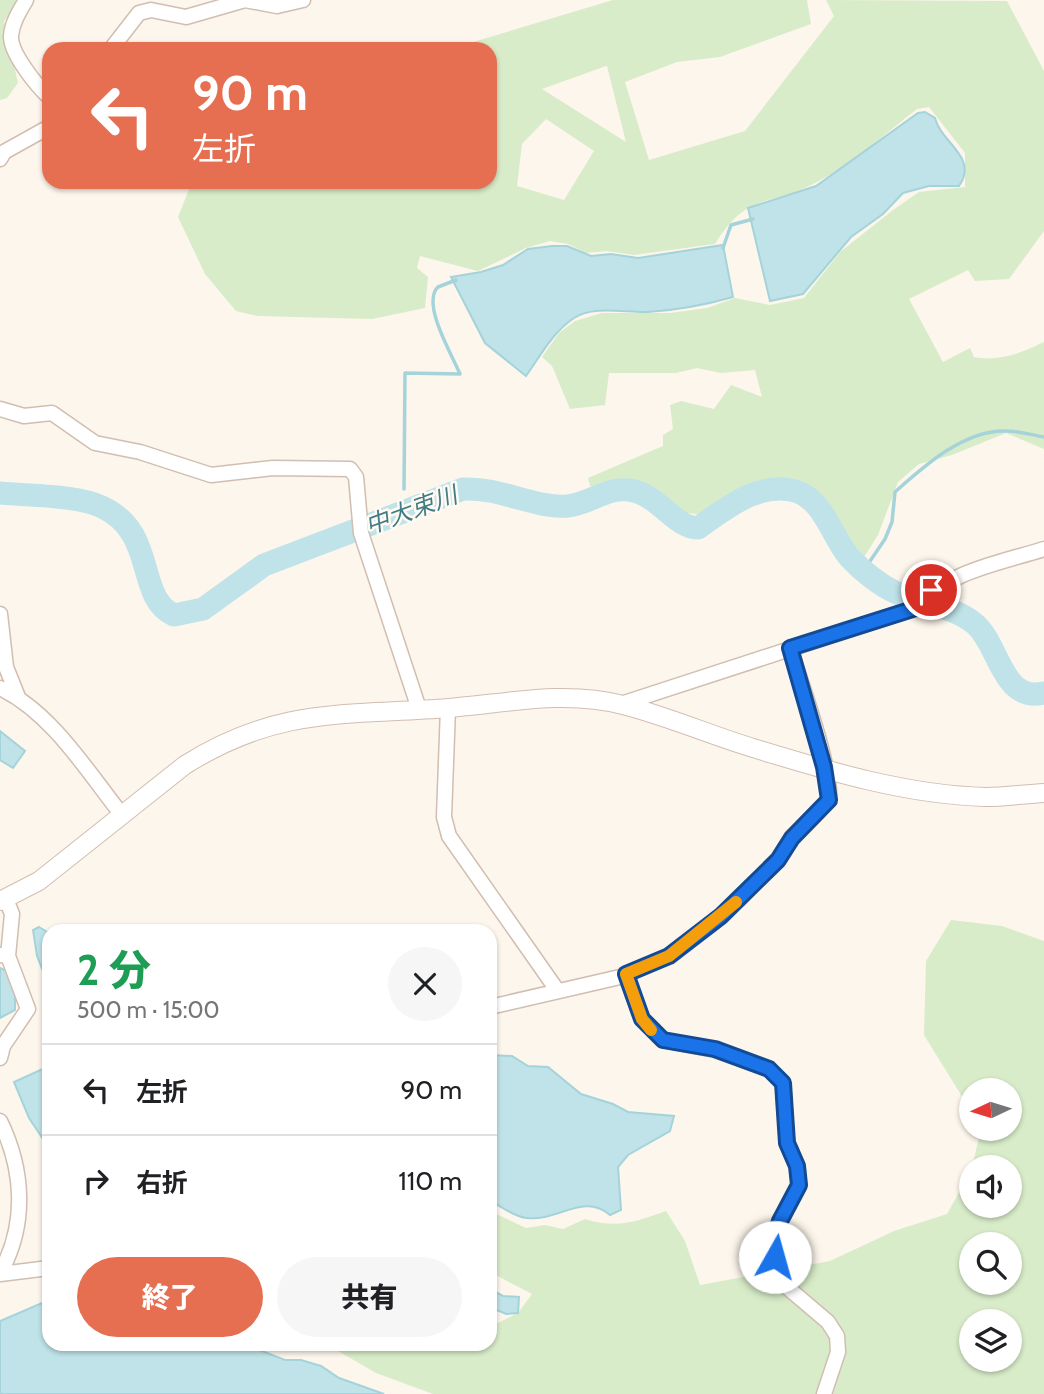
<!DOCTYPE html>
<html lang="ja">
<meta charset="utf-8">
<style>
:root{--surface:#fff;--page:#f6f6f6;--text:#202124;--muted:#757577;--line:#e0e0e0;--accent:#e76f51}
body{margin:0;font-family:Cabin,"Noto Sans JP",sans-serif;background:var(--page);color:var(--text);height:100vh;display:flex;flex-direction:column;font-size:26px;white-space:nowrap}
*{box-sizing:border-box;margin:0}
p{font-size:23px;color:var(--muted)}
.icon{flex:none;width:38px;height:38px;fill:none;stroke:currentColor;stroke-width:2;stroke-linecap:round;stroke-linejoin:round}
.map{position:relative;flex:1;overflow:hidden}
.side{position:absolute;left:42px;top:924px;width:455px;height:427px;display:flex;flex-direction:column;background:var(--surface);border-radius:21px;box-shadow:0 2px 5px #0004}
.side>*{flex:none}
.guide{position:absolute;left:42px;top:42px;width:455px;height:147px;border-radius:21px;box-shadow:0 2px 5px #0004;background:#e76f51;color:#fff;overflow:hidden}
.needle{width:46px;rotate:266deg}
.tools{position:absolute;left:959px;top:1078px;display:grid;gap:14px}
.tools a{display:grid;place-items:center;width:63px;height:63px;border-radius:50%;background:var(--surface);box-shadow:0 2px 5px #0004;font-size:35px}
.pin{position:absolute;display:grid;place-items:center;width:60px;height:60px;color:#fff;margin:-30px;border:4px solid #fff;border-radius:50%;box-shadow:0 2px 7px #0007}
.me{position:absolute;width:77px;margin:-38px;rotate:7deg;stroke-linejoin:round;filter:drop-shadow(0 0 5px #0008)}
.turn{display:flex;align-items:center;gap:24px;height:147px;padding:0 35px;font-size:32px}
.turn .icon{width:91px;height:91px;stroke-width:2.5}
.turn b{display:block;font-size:49px;line-height:60px}
.round{display:grid;place-items:center;flex:none;width:74px;height:74px;border-radius:37px;background:var(--page)}
.overview{display:flex;align-items:center;justify-content:space-between;height:119px;padding:0 35px}
h1{font-size:42px;font-weight:800;line-height:52px;color:#1e9e55}
.action{display:flex;gap:14px;margin-top:auto;padding:14px 35px}
.action a{flex:1;height:80px;border-radius:42px;background:var(--accent);color:#fff;font-size:28px;font-weight:800;line-height:80px;text-align:center}
.action a+a{background:var(--page);color:var(--text)}
ul{padding:0;list-style:none}
li{display:flex;align-items:center;gap:21px;height:91px;padding:0 35px;border-top:2px solid var(--line)}
li div{flex:1}
li b{display:block;font-size:26px}
li em{font-style:normal}
.map>svg:first-child{display:block}
</style>
<div class="map">
<svg width="1044" height="1394" viewBox="0 0 1044 1394">
<rect width="100%" height="100%" fill="#fdf6ec"/>
<!-- green -->
<path fill="#d8ecc9" fill-rule="evenodd" d="M 0,0 L 23,0 L 4,21 L 18,83 L 7,98 L 0,100 Z
M 613,0 L 807,0 L 811,24 L 720,57 L 677,62 L 625,82 L 649,160 L 745,131 L 834,16 L 826,0 L 1007,1 L 1044,71 L 1044,231 L 1009,279 L 975,281 L 968,270 L 909,299 L 943,362 L 970,348 L 974,357 C 1000,362 1021,353 1044,342 L 1044,449 L 1006,433 L 952,455 L 919,464 L 898,482 L 878,535 L 861,562 L 814,497 L 801,488 L 783,484 L 747,491 L 707,515 L 687,513 L 650,494 L 621,485 L 590,486 L 588,478 L 663,446 L 663,435 L 673,429 L 670,405 L 681,401 L 714,409 L 731,385 L 762,397 L 755,370 L 721,373 L 697,368 L 676,373 L 609,373 L 605,405 L 570,409 L 552,366 L 542,357 L 559,333 L 575,321 L 602,313 L 670,313 L 707,308 L 735,298 L 770,305 L 804,298 L 840,252 L 893,210 L 919,192 L 965,187 L 965,153 L 929,107 L 917,109 C 885,134 853,163 817,182 C 770,208 749,189 715,244 L 634,255 L 606,251 L 586,253 L 568,244 L 550,241 L 526,248 L 478,271 L 420,256 L 417,268 L 428,277 L 425,308 L 372,319 L 257,316 L 236,311 L 205,274 L 178,217 L 192,182 L 452,182 L 456,187 L 490,182 L 490,49 L 450,49 ZM 606,66 L 607,66 L 626,142 L 542,89 ZM 546,119 L 594,151 L 564,200 L 517,186 L 522,144 Z
M 951,920 L 1002,926 L 1044,941 L 1044,1394 L 433,1394 L 376,1373 L 326,1344 L 490,1344 L 490,1324 L 494,1325 L 518,1313 L 532,1294 L 490,1272 L 490,1211 L 526,1228 L 545,1225 L 563,1229 L 585,1219 C 617,1229 635,1222 666,1211 L 685,1241 L 700,1285 L 830,1261 L 894,1231 L 947,1214 L 971,1171 L 971,1206 L 1010,1206 L 1010,1167 L 972,1167 L 981,1129 L 1010,1129 L 1010,1090 L 971,1090 L 971,1111 L 924,1035 L 926,961 ZM 971,1244 L 1010,1244 L 1010,1283 L 971,1283 ZM 971,1321 L 1010,1321 L 1010,1360 L 971,1360 Z"/>
<!-- water -->
<path fill="#bfe3e8" stroke="#a5d3da" stroke-width="2" d="M 925,112 L 935,118 C 941,143 979,157 959,186 L 929,186 L 903,193 L 883,214 L 851,237 L 803,294 L 770,301 L 748,208 L 816,186 L 918,113 Z
M 723,245 L 733,297 C 705,305 678,310 648,312 C 625,313 594,305 574,318 C 552,333 541,355 526,376 L 485,343 L 451,277 L 481,272 L 503,265 L 528,249 L 552,246 L 567,246 L 591,256 L 611,254 L 638,258 Z
M 0,731 L 25,751 L 13,768 L 0,760 Z
M 39,927 L 49,933 L 49,986 L 37,956 L 33,930 Z
M 0,968 L 9,972 L 15,987 L 15,1010 L 0,1018 Z
M 490,1055 L 512,1056 L 528,1066 L 548,1067 L 581,1094 L 613,1104 L 628,1112 L 674,1116 L 670,1131 L 628,1155 L 618,1167 L 621,1210 L 610,1215 C 584,1192 557,1222 527,1218 C 514,1217 503,1207 492,1202 Z
M 49,1066 L 49,1148 L 29,1118 L 14,1082 Z
M 490,1289 L 503,1296 L 519,1297 L 518,1313 L 506,1314 L 490,1307 Z
M 49,1300 L 49,1344 L 244,1344 L 285,1360 L 301,1360 L 321,1366 L 339,1378 L 384,1394 L 0,1394 L 0,1321 Z"/>
<g fill="none" stroke-linecap="round" stroke-linejoin="round">
<!-- stream -->
<path stroke="#a5d3da" stroke-width="3.5" d="M 723,248 L 731,225 L 753,219
M 404,489 L 405,373 L 460,374 C 452,355 421,303 438,287 L 456,280
M 404,513 L 404,507
M 864,570 L 885,539 L 892,522 L 895,492 C 924,466 965,429 1007,431 C 1019,431 1032,435 1044,437"/>
<!-- river -->
<path stroke="#bfe3e8" stroke-width="23" d="M 0,493 C 29,496 77,495 102,507 C 158,533 135,597 174,615 L 203,609 L 264,565 L 463,489 C 500,487 536,509 568,506 C 589,504 607,487 629,490 C 659,494 673,527 698,528 C 725,509 761,479 798,492 C 824,501 833,539 850,558 C 862,571 881,586 897,593 C 923,606 951,604 975,624 C 999,644 1002,703 1044,693"/>
<defs>
<path id="minor" d="M 26,0 C 19,12 12,23 11,36 C 10,53 37,86 49,97
M 111,49 L 139,13 L 151,10 L 186,17 L 245,0 L 277,6 L 303,0
M 0,159 L 4,152 L 49,127
M 0,409 L 24,416 L 52,413 L 95,443 L 140,452 L 211,475 L 273,468 L 350,469 L 356,477 L 361,533 L 419,709
M 0,614 L 6,667 L 18,697
M 0,688 C 52,713 87,771 122,815
M 621,704 L 916,608 C 947,571 1000,563 1044,549
M 448,708 L 444,817 L 449,836 L 557,990
M 6,899 L 12,914 L 8,956
M 0,955 L 8,956 L 28,1009 L 3,1046 L 0,1058
M 626,974 L 642,1019 L 663,1040 L 715,1050 L 769,1069 L 783,1083 L 787,1143 L 797,1166 L 799,1185 L 780,1221 L 774,1242 L 776,1272 L 781,1282 L 828,1322 L 837,1336 L 838,1352 L 824,1394
M 490,1007 L 620,977 L 669,956 L 721,916 L 778,860 L 791,838 L 829,800 C 832,768 801,684 790,648
M 0,1121 C 24,1170 27,1225 0,1273
M 0,1274 L 49,1268"/>
<path id="tertiary" d="M 0,901 L 39,881 L 185,765 C 279,706 345,716 449,708 C 508,703 565,690 623,705 C 667,716 710,735 753,748 C 828,771 907,795 986,797 C 1005,797 1025,794 1044,793"/>
</defs>
<!-- minor casing -->
<use href="#minor" stroke="#d1beb0" stroke-width="17"/>
<!-- tertiary casing -->
<use href="#tertiary" stroke="#d1beb0" stroke-width="20"/>
<!-- minor -->
<use href="#minor" stroke="#fff" stroke-width="14"/>
<!-- tertiary -->
<use href="#tertiary" stroke="#fff" stroke-width="18"/>
</g>
<g fill="none" stroke-linecap="round" stroke-linejoin="round">
<defs>
<path id="route" d="M 775,1257 L 774,1242 L 780,1221 L 799,1185 L 797,1166 L 787,1143 L 783,1083 L 769,1069 L 715,1049 L 663,1040 L 642,1019 L 626,974 L 669,956 L 721,916 L 778,860 L 792,838 L 829,800 L 824,767 L 790,648 L 916,608 L 931,590"/>
</defs>
<!-- route casing -->
<use href="#route" stroke="#114b97" stroke-width="18"/>
<!-- route -->
<use href="#route" stroke="#1a73e8" stroke-width="12"/>
<!-- slow -->
<path stroke="#f59e0b" stroke-width="12" d="M 651,1030 L 642,1019 L 626,974 L 669,956 L 736,902"/>
</g>
<g text-anchor="middle" dominant-baseline="central" stroke-width="5" stroke-linejoin="round" paint-order="stroke">
<!-- water labels -->
<g font-size="24" font-style="italic" fill="#437c86" stroke="#fffaf3">
<text transform="translate(411 510) rotate(-20)">中大束川</text>
</g>
</g>
</svg>
<div class="tools">
<a><svg class="needle" viewBox="-14 -14 28 28"><path d="M0-13l5 13h-10z" fill="#e53935"/><path d="M0 13l5-13h-10z" fill="#757577"/></svg></a>
<a><svg class="icon" aria-label="sound" viewBox="0 0 24 24"><path d="M4 9h4l5-4v14l-5-4H4zM17 9q2 3 0 6"/></svg></a>
<a><svg class="icon" aria-label="search" viewBox="0 0 24 24"><circle cx="10" cy="10" r="6"/><path d="M15 15l6 6"/></svg></a>
<a><svg class="icon" aria-label="layers" viewBox="0 0 24 24"><path d="M12 4l9 5-9 5-9-5zM3 14l9 5 9-5"/></svg></a>
</div>
<div class="pin" style="left:931px;top:590px;background:#d93025"><svg class="icon" aria-label="arrive" viewBox="0 0 24 24"><path d="M6 21V4h12l-3 4 3 4H6"/></svg></div>
<svg class="me" style="left:775px;top:1257px" viewBox="-20 -20 40 40"><circle r="19" fill="#fff"/><path d="M0-13L10 11 0 6-10 11z" fill="#1a73e8"/></svg>
<div class="guide">
<div class="turn"><svg class="icon" aria-label="left" viewBox="0 0 24 24"><path d="M17 20v-9H6M10 6l-5 5 5 5"/></svg><div><b>90 m</b>左折</div></div>
</div>
<section class="side">
<div class="overview"><div><h1>2 分</h1><p>500 m · 15:00</p></div><a class="round"><svg class="icon" aria-label="close" viewBox="0 0 24 24"><path d="M6 6l12 12M18 6L6 18"/></svg></a></div>
<ul>
<li><svg class="icon" aria-label="left" viewBox="0 0 24 24"><path d="M17 20v-9H6M10 6l-5 5 5 5"/></svg><div><b>左折</b></div><em>90 m</em></li>
<li><svg class="icon" aria-label="right" viewBox="0 0 24 24"><path d="M7 20v-9h11M14 6l5 5-5 5"/></svg><div><b>右折</b></div><em>110 m</em></li>
</ul>
<div class="action"><a>終了</a><a>共有</a></div>
</section>
</div>
